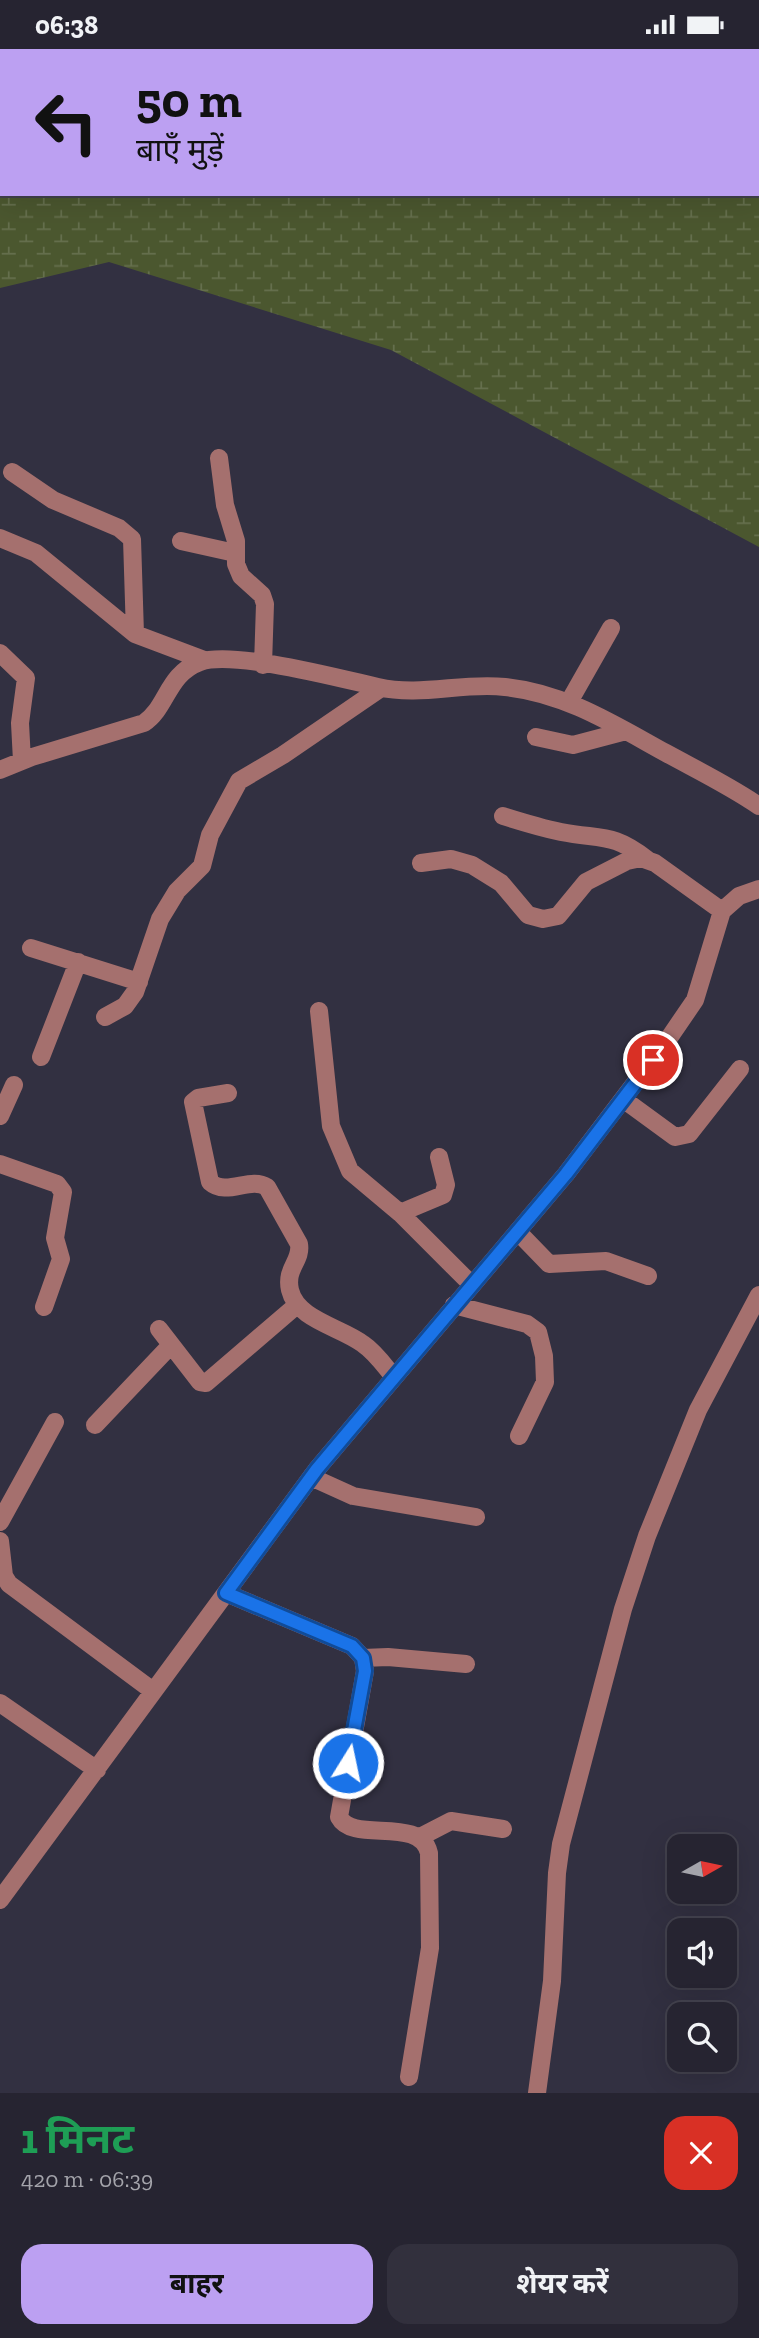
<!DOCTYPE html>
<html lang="hi">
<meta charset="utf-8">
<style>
:root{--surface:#262431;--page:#32303d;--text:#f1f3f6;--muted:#a4a4ab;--line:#42414d;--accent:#bca0f2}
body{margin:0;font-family:"Zilla Slab","Noto Sans Devanagari",serif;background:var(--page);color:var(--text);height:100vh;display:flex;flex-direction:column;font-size:26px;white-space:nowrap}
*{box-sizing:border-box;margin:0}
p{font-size:23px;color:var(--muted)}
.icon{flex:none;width:38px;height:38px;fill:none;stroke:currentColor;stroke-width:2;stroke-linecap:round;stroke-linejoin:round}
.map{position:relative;height:2044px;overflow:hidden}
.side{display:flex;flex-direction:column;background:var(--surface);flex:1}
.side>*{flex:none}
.hud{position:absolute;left:0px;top:0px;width:760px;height:147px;box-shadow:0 7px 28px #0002,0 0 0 2px var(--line);background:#bca0f2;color:#111;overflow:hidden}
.needle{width:46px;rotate:81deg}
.fabs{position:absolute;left:667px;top:1785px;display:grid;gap:14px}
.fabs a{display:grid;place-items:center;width:70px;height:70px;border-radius:14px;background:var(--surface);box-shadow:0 7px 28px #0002,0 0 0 2px var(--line);font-size:35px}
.pin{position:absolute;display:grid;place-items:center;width:60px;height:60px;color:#fff;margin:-30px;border:4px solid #fff;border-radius:50%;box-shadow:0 2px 7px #0007}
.me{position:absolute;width:77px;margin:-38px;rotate:10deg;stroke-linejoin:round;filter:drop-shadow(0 0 5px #0008)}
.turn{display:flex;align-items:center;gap:24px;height:147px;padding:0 21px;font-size:32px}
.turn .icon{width:91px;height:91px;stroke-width:2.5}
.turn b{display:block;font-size:49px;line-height:60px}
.round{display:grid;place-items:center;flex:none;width:74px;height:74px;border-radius:21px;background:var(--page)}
.overview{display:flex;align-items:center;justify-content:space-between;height:119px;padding:0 21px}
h1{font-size:42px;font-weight:700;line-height:52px;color:#1e9e55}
.action{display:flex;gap:14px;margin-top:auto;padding:14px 21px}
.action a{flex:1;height:80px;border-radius:21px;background:var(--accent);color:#111;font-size:28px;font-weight:700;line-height:80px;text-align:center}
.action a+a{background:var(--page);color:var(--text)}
.status{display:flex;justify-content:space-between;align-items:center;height:49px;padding:0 35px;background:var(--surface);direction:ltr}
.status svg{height:19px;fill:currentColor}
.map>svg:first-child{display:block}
</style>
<div class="status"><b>06:38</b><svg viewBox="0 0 49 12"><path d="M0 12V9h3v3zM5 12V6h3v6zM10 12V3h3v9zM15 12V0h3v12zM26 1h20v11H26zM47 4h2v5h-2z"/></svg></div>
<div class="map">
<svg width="759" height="2044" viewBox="0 0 759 2044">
<defs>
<pattern id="wetland-marsh" width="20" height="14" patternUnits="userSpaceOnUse" patternTransform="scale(1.75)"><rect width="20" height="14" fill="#4b572f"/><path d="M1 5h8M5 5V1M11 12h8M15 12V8" fill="none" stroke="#656f4d"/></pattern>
</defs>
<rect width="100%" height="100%" fill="#323041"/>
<!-- wetland -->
<path fill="url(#wetland-marsh)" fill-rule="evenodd" d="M 0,0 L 759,0 L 759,498 L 391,301 L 109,213 L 0,239 ZM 2,2 L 758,2 L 758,145 L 2,145 Z"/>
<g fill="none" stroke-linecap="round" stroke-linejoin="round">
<!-- minor -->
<path stroke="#a5706e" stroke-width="18" d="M 219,409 L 225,456 L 236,492 L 236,515 L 241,527 L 262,546 L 265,555 L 263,616
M 12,423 L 53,451 L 119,479 L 132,490 L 135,585
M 0,489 L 36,504 L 135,585 L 204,611
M 181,492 L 235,504
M 0,604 L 26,629 L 20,674 L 22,712
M 569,653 L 611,579
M 536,688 L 573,696 L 626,682
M 0,721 L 32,708 L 144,674 C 167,659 167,625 200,613 C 233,601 342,630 378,638 C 421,648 462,633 505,638 C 565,644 615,676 666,704 C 697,721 730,737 759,757
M 503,767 C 522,773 542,779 561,783 C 602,791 612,783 648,811
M 421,814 L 451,810 L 472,816 L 501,834 L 528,866 L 543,870 L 558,867 L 586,833 L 627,812 L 641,809 L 655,814 L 722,862
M 31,899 L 139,933
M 319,962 L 331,1077 L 350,1122 L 400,1164 L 472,1236
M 105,968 L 125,957 L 135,943 L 160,870 L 177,842 L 202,817 L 210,786 L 239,732 L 283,706 L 381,639
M 41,1008 L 78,913
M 228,1044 L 198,1049 L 193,1053 L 210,1133 C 227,1148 250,1127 267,1138 L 299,1195 C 302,1212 285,1219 290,1241 C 297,1271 341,1278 363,1295 C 375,1303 384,1316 393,1327
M 623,1050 L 675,1088 L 689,1085 L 740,1020
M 0,1067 L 14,1036
M 0,1115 L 57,1135 L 63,1143 L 55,1189 L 61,1210 L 44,1258
M 400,1164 L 443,1146 L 446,1136 L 439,1108
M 518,1183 L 549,1215 L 606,1212 L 648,1227
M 454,1256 L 527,1275 L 538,1283 L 544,1307 L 545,1333 L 519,1387
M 159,1280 L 200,1333 L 206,1334 L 297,1256
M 95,1376 L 171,1296
M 311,1428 L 353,1447 L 476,1468
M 0,1473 L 55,1373
M 0,1492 L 4,1527 L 9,1535 L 153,1642
M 226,1544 L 352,1597 L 363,1609 L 365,1622 L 339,1768 C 353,1795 420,1766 429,1804 L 430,1899 L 409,2028
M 363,1609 L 388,1608 L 466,1615
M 0,1654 L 97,1721
M 420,1788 L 451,1772 L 503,1780
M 0,1851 L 317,1420 L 566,1125 L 667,992 L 695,951 L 722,862 L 739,847 L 759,840
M 537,2044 L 552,1932 L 557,1824 L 561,1795 L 623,1560 L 647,1487 L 698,1361 L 759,1246"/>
</g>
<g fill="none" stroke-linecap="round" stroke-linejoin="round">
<defs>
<path id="route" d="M 348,1714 L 365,1622 L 363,1609 L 352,1597 L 226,1544 L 317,1420 L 566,1125 L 653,1011"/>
</defs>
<!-- route casing -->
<use href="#route" stroke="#114b97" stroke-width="18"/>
<!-- route -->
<use href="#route" stroke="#1a73e8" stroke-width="12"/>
</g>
</svg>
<div class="fabs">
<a><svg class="needle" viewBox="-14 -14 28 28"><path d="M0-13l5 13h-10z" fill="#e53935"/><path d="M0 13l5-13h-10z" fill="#a4a4ab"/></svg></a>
<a><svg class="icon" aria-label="sound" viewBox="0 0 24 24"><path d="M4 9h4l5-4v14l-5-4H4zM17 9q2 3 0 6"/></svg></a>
<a><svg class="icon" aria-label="search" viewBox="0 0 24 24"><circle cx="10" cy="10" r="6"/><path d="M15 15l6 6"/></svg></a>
</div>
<div class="pin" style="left:653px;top:1011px;background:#d93025"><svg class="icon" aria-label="arrive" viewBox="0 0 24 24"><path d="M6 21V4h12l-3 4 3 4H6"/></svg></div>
<svg class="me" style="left:348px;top:1714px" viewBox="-20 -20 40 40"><circle r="17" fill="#1a73e8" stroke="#fff" stroke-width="3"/><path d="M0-11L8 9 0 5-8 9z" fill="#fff"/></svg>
<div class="hud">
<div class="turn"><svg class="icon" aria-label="left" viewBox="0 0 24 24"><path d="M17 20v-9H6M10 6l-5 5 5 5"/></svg><div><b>50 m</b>बाएँ मुड़ें</div></div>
</div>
</div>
<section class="side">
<div class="overview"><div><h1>1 मिनट</h1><p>420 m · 06:39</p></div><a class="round" style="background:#d93025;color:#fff"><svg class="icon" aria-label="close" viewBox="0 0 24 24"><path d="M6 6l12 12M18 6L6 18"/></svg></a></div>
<div class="action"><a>बाहर</a><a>शेयर करें</a></div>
</section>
